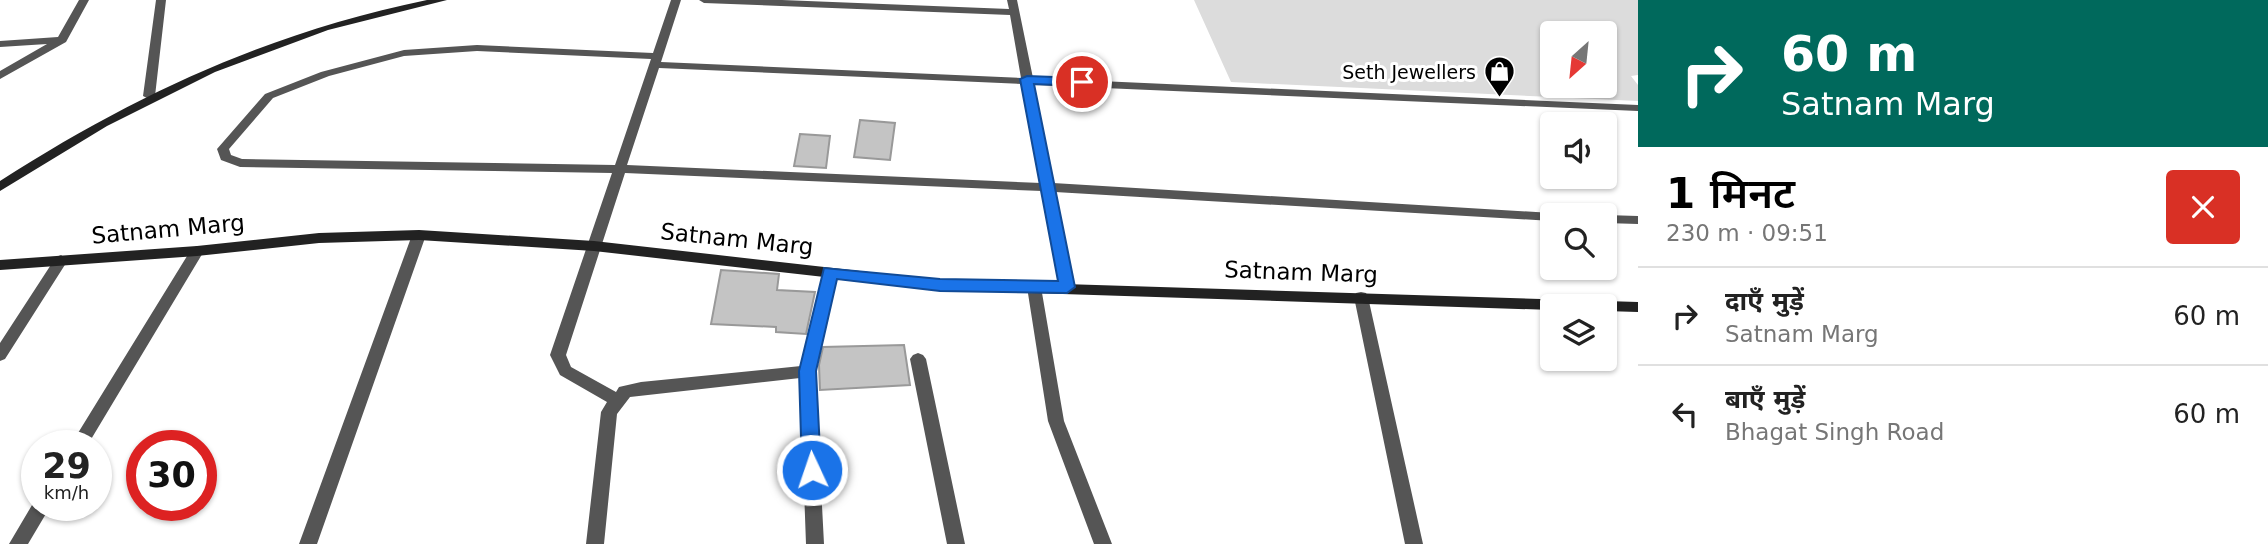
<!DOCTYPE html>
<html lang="hi">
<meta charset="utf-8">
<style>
:root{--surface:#fff;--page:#f6f6f6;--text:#222;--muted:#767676;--line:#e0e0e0;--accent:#000}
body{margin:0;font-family:"DejaVu Sans","Noto Sans Devanagari",sans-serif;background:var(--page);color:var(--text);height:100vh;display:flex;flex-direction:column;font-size:26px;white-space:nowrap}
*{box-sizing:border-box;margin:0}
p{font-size:23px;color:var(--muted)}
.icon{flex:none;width:38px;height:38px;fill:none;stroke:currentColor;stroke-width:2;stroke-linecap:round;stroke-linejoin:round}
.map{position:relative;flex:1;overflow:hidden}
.drawer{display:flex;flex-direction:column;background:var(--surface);width:630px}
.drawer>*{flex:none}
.top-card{background:#00695c;color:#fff;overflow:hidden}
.needle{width:46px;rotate:207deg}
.buttons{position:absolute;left:1540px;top:21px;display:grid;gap:14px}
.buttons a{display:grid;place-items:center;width:77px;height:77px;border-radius:7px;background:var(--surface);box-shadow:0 2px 5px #0004;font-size:35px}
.speed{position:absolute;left:21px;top:430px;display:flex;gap:14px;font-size:35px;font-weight:700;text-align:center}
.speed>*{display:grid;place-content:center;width:91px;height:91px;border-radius:50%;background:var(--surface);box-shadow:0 2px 5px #0004;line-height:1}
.speed small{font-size:18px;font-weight:400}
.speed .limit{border:10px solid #d22;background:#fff;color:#111}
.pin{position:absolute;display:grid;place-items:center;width:60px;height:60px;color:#fff;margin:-30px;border:4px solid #fff;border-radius:50%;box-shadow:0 2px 7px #0007}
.me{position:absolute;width:77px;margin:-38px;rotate:357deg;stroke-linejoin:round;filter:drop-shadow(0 0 5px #0008)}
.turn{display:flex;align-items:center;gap:24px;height:147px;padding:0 28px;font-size:32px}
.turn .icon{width:91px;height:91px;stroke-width:2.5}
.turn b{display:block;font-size:49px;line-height:60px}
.round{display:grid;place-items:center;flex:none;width:74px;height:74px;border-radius:7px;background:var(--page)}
.overview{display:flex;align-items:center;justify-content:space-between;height:119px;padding:0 28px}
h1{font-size:42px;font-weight:600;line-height:52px;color:var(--accent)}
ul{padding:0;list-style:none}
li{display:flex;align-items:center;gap:21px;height:98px;padding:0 28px;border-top:2px solid var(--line)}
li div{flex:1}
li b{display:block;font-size:26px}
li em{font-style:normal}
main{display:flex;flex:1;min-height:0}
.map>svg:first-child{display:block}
</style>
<main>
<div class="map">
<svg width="1638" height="544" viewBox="0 0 1638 544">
<rect width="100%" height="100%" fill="#fff"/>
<!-- green -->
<path fill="#dcdcdc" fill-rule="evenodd" d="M 1194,0 L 1638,0 L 1638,75 L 1631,76 L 1638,85 L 1638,101 L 1231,82 ZM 1552,33 L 1605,33 L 1605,86 L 1552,86 Z"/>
<!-- building -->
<path fill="#c4c4c4" stroke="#999" stroke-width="2" d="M 860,120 L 895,123 L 890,160 L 854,157 Z
M 800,134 L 830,136 L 826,168 L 794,166 Z
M 721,270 L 779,274 L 777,290 L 815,292 L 806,334 L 776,332 L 776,327 L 711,324 Z
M 904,345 L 910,385 L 820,390 L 819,365 L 823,347 Z"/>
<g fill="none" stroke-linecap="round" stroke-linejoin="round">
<!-- street -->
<path fill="#555" fill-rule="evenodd" d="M 79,0 L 89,0 L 66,42 L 0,79 L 0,71 L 47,44 L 0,47 L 0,41 L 58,37 Z
M 156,0 L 166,0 L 155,96 L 149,99 L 143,96 Z
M 671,0 L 681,0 L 661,62 L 1021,78 L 1010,15 L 704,3 L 699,0 L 782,0 L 1009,9 L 1007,0 L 1017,0 L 1033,78 L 1638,105 L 1638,111 L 1034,85 L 1053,183 L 1552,213 L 1558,215 L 1552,215 L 1552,221 L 1055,192 L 1074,287 L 1067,292 L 1060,287 L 1042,191 L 625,173 L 566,355 L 571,367 L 616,392 L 619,387 L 641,382 L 801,366 L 823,273 L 830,268 L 837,273 L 815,371 L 824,544 L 806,544 L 800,378 L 630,397 L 617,414 L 604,544 L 586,544 L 601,412 L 607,402 L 560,375 L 550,355 L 612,173 L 240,167 L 221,160 L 217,149 L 265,94 L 321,72 L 404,50 L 477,45 L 653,53 ZM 477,51 L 651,59 L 615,165 L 242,159 L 231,155 L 229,149 L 273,98 L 329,76 L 404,56 ZM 659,68 L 1023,84 L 1041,183 L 627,165 Z
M 1602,215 L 1605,215 L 1638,216 L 1638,224 L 1605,223 L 1605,215 Z
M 419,230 L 426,235 L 317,544 L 299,544 L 412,235 Z
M 197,246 L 204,251 L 87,446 L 70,446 L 192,248 Z
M 61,255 L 68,260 L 5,359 L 0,361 L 0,343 L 56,257 Z
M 1034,282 L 1041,287 L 1064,421 L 1112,544 L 1094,544 L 1048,421 L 1027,287 Z
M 1361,292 L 1366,293 L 1368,297 L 1423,544 L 1405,544 L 1354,297 L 1356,293 Z
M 918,353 L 923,355 L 926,359 L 965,544 L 947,544 L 910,359 L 913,355 Z
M 35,500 L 37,500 L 37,506 L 50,506 L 47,512 L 28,544 L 9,544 Z"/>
<!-- secondary -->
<path fill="#222" fill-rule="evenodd" d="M 427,0 L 447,0 L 328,30 L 215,72 L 107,126 L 0,191 L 0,181 C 136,94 268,33 427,0 Z
M 419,230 L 594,241 L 940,280 L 1638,302 L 1638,312 L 1605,311 L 1605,306 L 1552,306 L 1552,310 L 940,290 L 594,251 L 419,240 L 319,243 L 197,256 L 0,270 L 0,260 L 197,246 L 319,233 Z"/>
</g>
<!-- route -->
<path fill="#1a73e8" stroke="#114b97" stroke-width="2" d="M 1027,76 L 1082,78 L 1089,82 L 1082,86 L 1034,84 L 1075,287 L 1067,293 L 940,291 L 837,279 L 816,371 L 821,470 L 819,476 L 812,478 L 805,476 L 802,470 L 799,371 L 824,268 L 940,279 L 1058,281 L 1020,79 Z"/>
<!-- icons -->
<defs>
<symbol id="shop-pin" viewBox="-11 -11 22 30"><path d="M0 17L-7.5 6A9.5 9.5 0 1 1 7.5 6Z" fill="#000" stroke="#fff"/><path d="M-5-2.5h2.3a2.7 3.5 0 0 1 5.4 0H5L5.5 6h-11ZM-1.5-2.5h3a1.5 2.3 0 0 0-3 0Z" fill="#fff"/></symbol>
</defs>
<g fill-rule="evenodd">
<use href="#shop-pin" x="1482" y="54" width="35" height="47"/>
</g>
<g text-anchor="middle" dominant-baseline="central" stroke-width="6" stroke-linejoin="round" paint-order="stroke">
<!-- far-poi labels -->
<g font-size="19" fill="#000" stroke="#fff" text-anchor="end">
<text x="1476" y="72">Seth Jewellers</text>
</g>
<!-- street labels -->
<g font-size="23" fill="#000" stroke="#fff">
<text transform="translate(168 229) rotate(-5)">Satnam Marg</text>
<text transform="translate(737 239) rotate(6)">Satnam Marg</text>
<text transform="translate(1301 272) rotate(2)">Satnam Marg</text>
</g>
</g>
</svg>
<div class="buttons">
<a><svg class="needle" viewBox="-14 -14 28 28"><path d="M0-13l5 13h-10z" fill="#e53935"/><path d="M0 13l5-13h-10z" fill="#767676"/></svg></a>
<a><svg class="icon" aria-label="sound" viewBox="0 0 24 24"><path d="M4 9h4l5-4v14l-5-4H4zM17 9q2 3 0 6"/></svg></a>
<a><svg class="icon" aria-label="search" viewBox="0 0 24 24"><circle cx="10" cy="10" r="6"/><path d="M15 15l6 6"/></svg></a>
<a><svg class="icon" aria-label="layers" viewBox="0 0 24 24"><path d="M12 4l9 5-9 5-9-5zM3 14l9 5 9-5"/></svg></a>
</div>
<div class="speed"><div>29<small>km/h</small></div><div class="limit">30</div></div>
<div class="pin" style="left:1082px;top:82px;background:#d93025"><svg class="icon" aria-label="arrive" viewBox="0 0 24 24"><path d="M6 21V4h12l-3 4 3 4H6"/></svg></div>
<svg class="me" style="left:812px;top:470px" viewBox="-20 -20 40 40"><circle r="17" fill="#1a73e8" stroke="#fff" stroke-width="3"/><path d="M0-11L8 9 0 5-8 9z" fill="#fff"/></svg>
</div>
<section class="drawer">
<div class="top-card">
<div class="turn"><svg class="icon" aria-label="right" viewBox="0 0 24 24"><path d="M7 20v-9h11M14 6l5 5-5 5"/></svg><div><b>60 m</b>Satnam Marg</div></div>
</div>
<div class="overview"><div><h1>1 मिनट</h1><p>230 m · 09:51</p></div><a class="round" style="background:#d93025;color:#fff"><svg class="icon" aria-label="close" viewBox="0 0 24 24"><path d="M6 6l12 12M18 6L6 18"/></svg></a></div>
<ul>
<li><svg class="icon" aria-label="right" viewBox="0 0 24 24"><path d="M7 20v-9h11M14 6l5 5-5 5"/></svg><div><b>दाएँ मुड़ें</b><p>Satnam Marg</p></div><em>60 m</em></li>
<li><svg class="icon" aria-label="left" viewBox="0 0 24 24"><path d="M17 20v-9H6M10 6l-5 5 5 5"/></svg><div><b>बाएँ मुड़ें</b><p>Bhagat Singh Road</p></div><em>60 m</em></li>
</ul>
</section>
</main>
